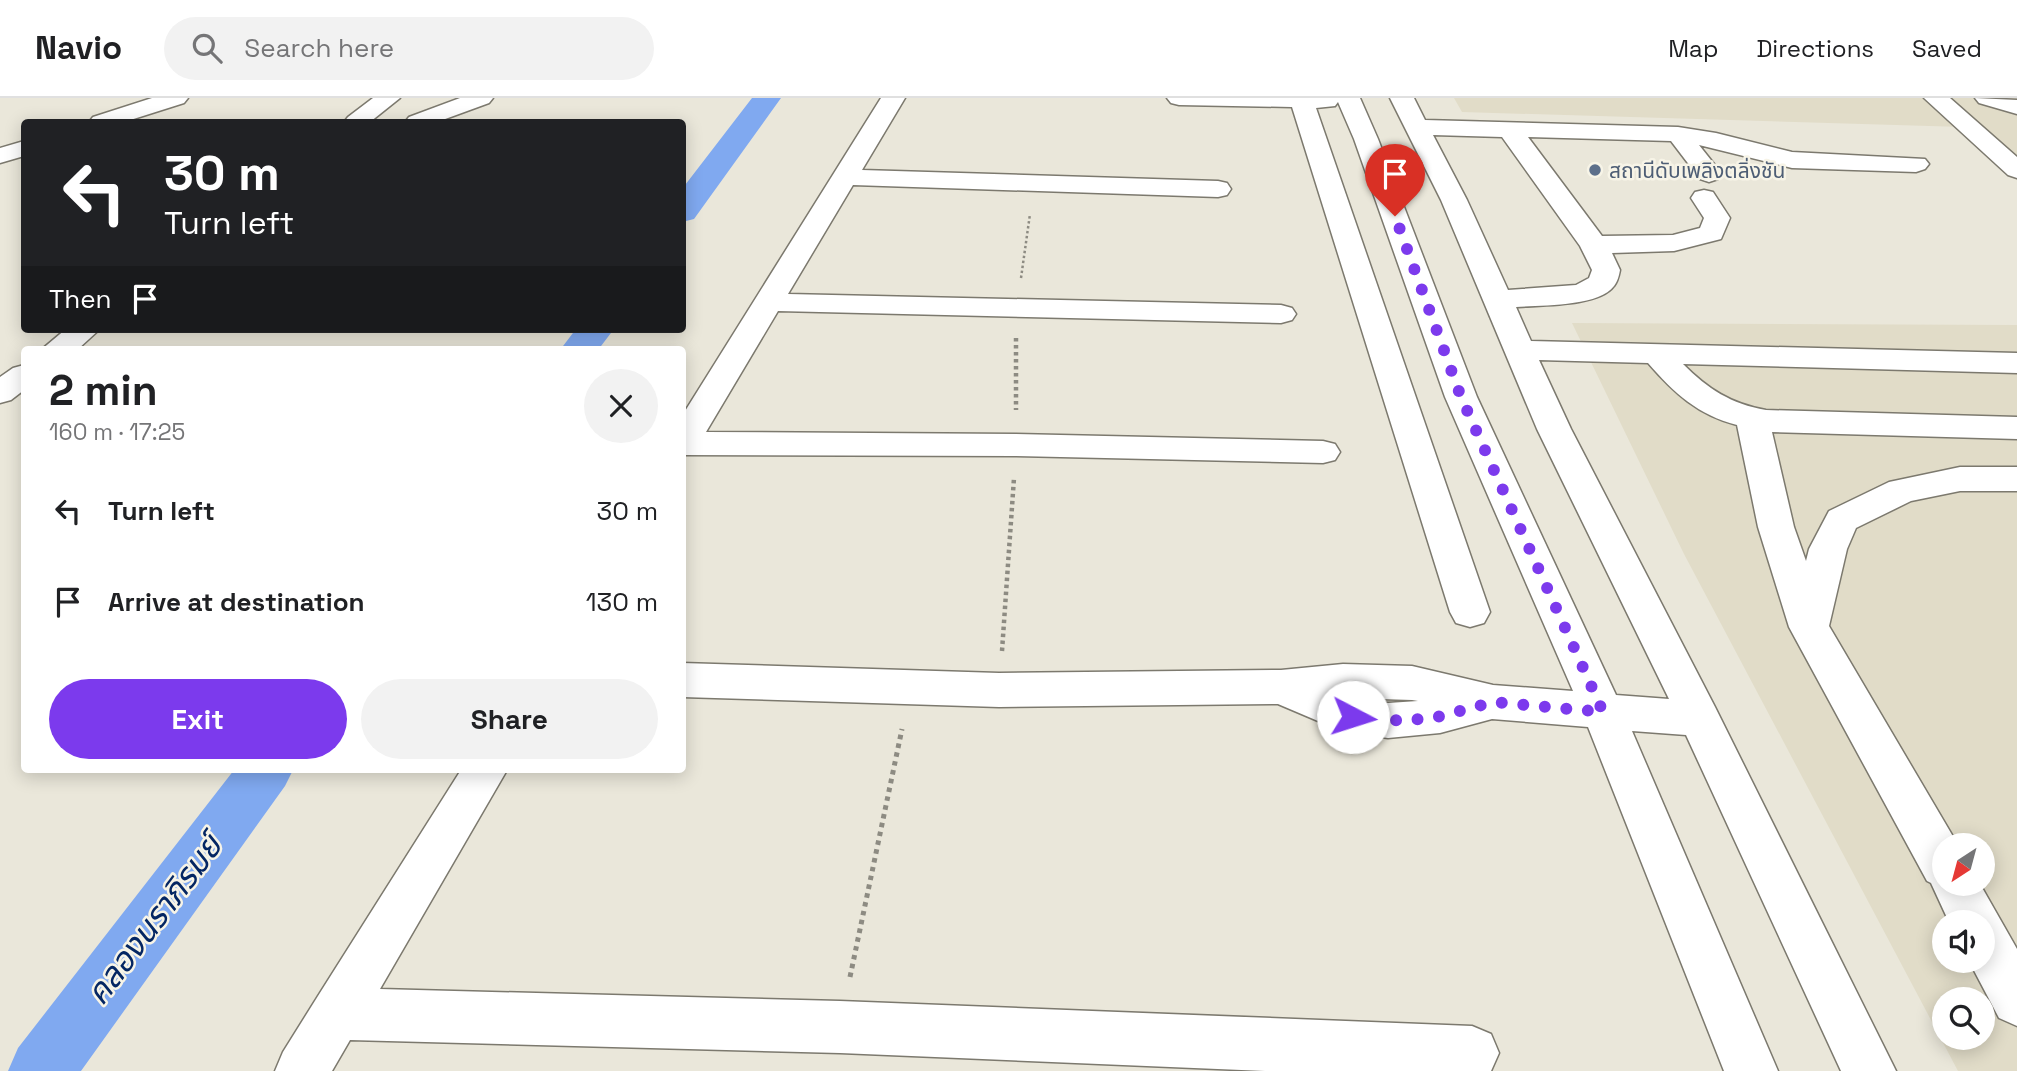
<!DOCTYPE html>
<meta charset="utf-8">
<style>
:root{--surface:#fff;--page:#f2f2f2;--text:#202124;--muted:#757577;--line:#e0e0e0;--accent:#7c3aed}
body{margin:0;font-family:"Space Grotesk","Noto Sans Thai",sans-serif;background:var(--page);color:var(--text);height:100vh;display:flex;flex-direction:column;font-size:26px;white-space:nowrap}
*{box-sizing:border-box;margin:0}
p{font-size:23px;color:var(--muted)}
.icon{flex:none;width:38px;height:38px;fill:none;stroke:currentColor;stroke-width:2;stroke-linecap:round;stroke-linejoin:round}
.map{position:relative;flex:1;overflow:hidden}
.sheet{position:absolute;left:21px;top:248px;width:665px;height:427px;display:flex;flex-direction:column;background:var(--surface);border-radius:7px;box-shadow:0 4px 18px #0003}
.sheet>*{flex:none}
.hud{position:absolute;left:21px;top:21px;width:665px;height:214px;border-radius:7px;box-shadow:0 4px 18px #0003;background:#202124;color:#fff;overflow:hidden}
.needle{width:46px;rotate:216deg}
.buttons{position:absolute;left:1932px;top:735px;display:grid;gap:14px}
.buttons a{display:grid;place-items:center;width:63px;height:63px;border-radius:50%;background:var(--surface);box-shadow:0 4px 18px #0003;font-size:35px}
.pin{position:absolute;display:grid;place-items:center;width:60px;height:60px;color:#fff;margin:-72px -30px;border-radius:50% 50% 50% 0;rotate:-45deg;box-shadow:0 0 7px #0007}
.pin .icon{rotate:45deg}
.me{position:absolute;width:77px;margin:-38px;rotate:95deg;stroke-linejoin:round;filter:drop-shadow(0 0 5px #0008)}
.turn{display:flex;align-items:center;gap:24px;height:147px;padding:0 28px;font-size:32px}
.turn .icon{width:91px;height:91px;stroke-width:2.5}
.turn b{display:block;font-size:49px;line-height:60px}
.then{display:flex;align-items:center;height:66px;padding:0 28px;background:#0003;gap:14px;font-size:26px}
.round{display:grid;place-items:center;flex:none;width:74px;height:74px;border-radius:37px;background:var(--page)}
.headline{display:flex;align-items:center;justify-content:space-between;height:119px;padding:0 28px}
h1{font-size:42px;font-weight:700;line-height:52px}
.button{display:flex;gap:14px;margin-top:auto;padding:14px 28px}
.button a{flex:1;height:80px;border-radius:42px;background:var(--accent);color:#fff;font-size:28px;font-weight:700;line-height:80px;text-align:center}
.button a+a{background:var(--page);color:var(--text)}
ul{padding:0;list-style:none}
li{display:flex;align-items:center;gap:21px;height:91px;padding:0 28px}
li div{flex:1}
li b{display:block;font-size:26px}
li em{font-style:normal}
header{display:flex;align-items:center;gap:42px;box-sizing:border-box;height:98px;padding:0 35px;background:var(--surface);border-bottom:2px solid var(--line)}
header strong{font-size:33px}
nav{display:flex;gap:38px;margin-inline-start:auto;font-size:24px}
.search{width:490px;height:63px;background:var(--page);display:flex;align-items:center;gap:18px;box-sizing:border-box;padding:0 24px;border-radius:38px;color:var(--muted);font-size:26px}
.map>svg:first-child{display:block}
</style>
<header>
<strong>Navio</strong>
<div class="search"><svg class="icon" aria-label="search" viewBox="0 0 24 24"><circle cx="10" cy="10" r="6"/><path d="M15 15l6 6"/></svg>Search here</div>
<nav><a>Map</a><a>Directions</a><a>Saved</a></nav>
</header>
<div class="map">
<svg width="2017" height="973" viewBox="0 0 2017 973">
<rect width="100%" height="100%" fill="#eae7da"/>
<!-- built -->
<path fill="#e1dcc8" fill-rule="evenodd" d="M 1454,0 L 2017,0 L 2017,82 L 1963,29 L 1462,14 Z
M 1572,225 L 2017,227 L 2017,973 L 1958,973 L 1684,456 ZM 1944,747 L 1983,747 L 1983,786 L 1944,786 ZM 1944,824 L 1983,824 L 1983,863 L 1944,863 ZM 1944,901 L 1983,901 L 1983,940 L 1944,940 Z"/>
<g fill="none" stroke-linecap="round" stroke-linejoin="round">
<!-- canal -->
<path fill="#80a9f0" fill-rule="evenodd" d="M 752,0 L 781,0 L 694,121 L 682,124 L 682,91 Z
M 576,231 L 614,231 L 598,252 L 560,252 Z
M 234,672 L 293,672 L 285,688 L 81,973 L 8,973 L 18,950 Z"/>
<defs>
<path id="minor" d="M 152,0 L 188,0 L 184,5 L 124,24 L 89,24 L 93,19 Z
M 373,0 L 400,0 L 370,24 L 344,24 L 348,19 Z
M 460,0 L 493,0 L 489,5 L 437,24 L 405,24 L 409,19 Z
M 881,0 L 905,0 L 862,72 L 1218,83 L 1227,85 L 1231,91 L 1227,97 L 1218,99 L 853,87 L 788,196 L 1281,207 L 1292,210 L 1296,216 L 1292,222 L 1281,225 L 778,213 L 706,334 L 1016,336 L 1323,343 L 1335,346 L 1340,354 L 1335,362 L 1323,365 L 1016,358 L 682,357 L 682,318 Z
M 1167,0 L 1360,0 L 1378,41 L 1477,299 L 1616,597 L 1669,601 L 1537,331 L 1441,102 L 1390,0 L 1414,0 L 1425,22 L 1678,29 L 1716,35 L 1792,54 L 1925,61 L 1929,66 L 1925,71 L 1916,74 L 1792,70 L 1699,47 L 1722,76 L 1718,81 L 1709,84 L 1700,81 L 1671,43 L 1528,39 L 1602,138 L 1673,137 L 1700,130 L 1704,120 L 1691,100 L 1695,94 L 1704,92 L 1713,94 L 1730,120 L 1721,141 L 1674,153 L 1612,155 L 1620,172 C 1619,177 1618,183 1614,188 C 1599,209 1540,207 1516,209 L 1531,243 L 2017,255 L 2017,275 L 1683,266 C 1708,291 1731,306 1766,312 L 2017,319 L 2017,341 L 1772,334 L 1794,429 L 1806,463 L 1809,451 L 1829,413 L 1889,384 L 1960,369 L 2017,369 L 2017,393 L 1960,393 L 1911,403 L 1856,430 L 1847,451 L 1829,528 L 1958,747 L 1944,747 L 1944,786 L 1980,786 L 2017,851 L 2017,928 L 1999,920 L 1969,863 L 1983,863 L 1983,824 L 1949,824 L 1931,785 L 1927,783 L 1789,529 L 1758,429 L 1737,327 C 1698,317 1674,295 1648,265 L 1539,262 L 1571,331 L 1715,609 L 1896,973 L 1841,973 L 1686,637 L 1632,633 L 1778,973 L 1724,973 L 1588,629 L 1492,621 L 1440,635 L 1388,640 L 1344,634 L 1278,606 L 999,609 L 682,599 L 682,565 L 999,575 L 1281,572 L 1343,566 L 1412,568 L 1493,587 L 1573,593 L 1445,299 L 1354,41 L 1338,4 L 1335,8 L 1316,10 L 1490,514 L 1484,525 L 1470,529 L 1456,525 L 1450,514 L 1292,9 L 1179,7 L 1171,5 ZM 1433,37 L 1502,39 L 1580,148 L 1592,172 L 1589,180 L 1576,187 L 1508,192 L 1467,102 ZM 1347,600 L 1412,602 L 1418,603 L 1388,605 Z
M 1924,0 L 1950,0 L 2017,59 L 2017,80 L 2008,77 Z
M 1975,0 L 2017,2 L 2017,16 L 1979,5 Z
M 24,43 L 24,58 L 0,65 L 0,50 Z
M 66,231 L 100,231 L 77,252 L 41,252 Z
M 24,267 L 24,292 L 11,302 L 0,305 L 0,279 L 13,270 Z
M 461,672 L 507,672 L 380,891 L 840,903 L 1472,928 L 1491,936 L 1499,955 L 1491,973 L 1265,973 L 840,955 L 350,942 L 332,973 L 275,973 L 283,954 L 318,898 Z"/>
</defs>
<!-- minor casing -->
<use href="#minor" stroke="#7c796e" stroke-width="3"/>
<!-- path-far2 -->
<path stroke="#8d8b82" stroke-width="2.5" stroke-dasharray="2.5 2.5" stroke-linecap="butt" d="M 1021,180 L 1030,116"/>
<!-- path-far1 -->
<path stroke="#8d8b82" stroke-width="4.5" stroke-dasharray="3.5 3.5" stroke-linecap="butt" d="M 1016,240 L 1016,312
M 1002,553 L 1014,380"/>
<!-- path -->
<path stroke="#8d8b82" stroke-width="5" stroke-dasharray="4.5 4.5" stroke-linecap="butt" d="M 850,879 L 902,631"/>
<!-- minor -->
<use href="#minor" fill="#fff" fill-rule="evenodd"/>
</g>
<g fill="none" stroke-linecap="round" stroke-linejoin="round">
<!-- route -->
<path stroke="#7c3aed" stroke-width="12" stroke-dasharray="0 21.6" d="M 1353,619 L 1405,623 L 1442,618 L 1493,604 L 1603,614 L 1461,299 L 1395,118"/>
</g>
<!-- markers -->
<circle fill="#5c6f8a" stroke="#f7f4e7" stroke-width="2.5" cx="1595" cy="72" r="7"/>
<g text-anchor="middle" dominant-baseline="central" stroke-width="5" stroke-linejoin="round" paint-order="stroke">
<!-- far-service labels -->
<g font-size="21" fill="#4e5e75" stroke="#f7f4e7" text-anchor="start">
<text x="1609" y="72">สถานีดับเพลิงตลิ่งชัน</text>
</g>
<!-- near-water labels -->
<g font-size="33" font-style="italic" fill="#042663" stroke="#f7f4e7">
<text transform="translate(154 822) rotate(-53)">คลองนราภิรมย์</text>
</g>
</g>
</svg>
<div class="buttons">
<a><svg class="needle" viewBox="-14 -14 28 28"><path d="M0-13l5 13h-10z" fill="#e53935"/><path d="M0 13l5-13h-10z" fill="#757577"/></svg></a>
<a><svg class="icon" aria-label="sound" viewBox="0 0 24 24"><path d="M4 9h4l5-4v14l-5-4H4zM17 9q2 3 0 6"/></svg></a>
<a><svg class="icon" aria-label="search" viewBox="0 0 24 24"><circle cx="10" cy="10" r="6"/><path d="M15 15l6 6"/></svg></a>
</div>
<div class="pin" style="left:1395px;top:118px;background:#d93025"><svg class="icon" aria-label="arrive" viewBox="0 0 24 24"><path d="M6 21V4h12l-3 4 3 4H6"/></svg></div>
<svg class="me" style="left:1353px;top:619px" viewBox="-20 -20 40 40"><circle r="19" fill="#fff"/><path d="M0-13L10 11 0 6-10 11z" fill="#7c3aed"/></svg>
<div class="hud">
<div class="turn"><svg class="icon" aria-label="left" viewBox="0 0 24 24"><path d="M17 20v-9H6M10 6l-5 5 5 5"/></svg><div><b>30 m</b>Turn left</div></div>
<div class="then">Then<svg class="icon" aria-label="arrive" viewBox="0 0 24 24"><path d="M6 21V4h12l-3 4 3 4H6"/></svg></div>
</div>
<section class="sheet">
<div class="headline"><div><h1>2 min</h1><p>160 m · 17:25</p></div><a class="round"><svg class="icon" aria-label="close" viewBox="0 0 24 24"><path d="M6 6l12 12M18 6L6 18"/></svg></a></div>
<ul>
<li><svg class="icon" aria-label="left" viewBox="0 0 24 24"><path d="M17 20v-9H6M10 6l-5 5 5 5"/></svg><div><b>Turn left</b></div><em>30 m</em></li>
<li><svg class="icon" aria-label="arrive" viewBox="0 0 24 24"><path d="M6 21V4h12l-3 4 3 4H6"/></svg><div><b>Arrive at destination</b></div><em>130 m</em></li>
</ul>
<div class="button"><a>Exit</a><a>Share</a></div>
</section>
</div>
